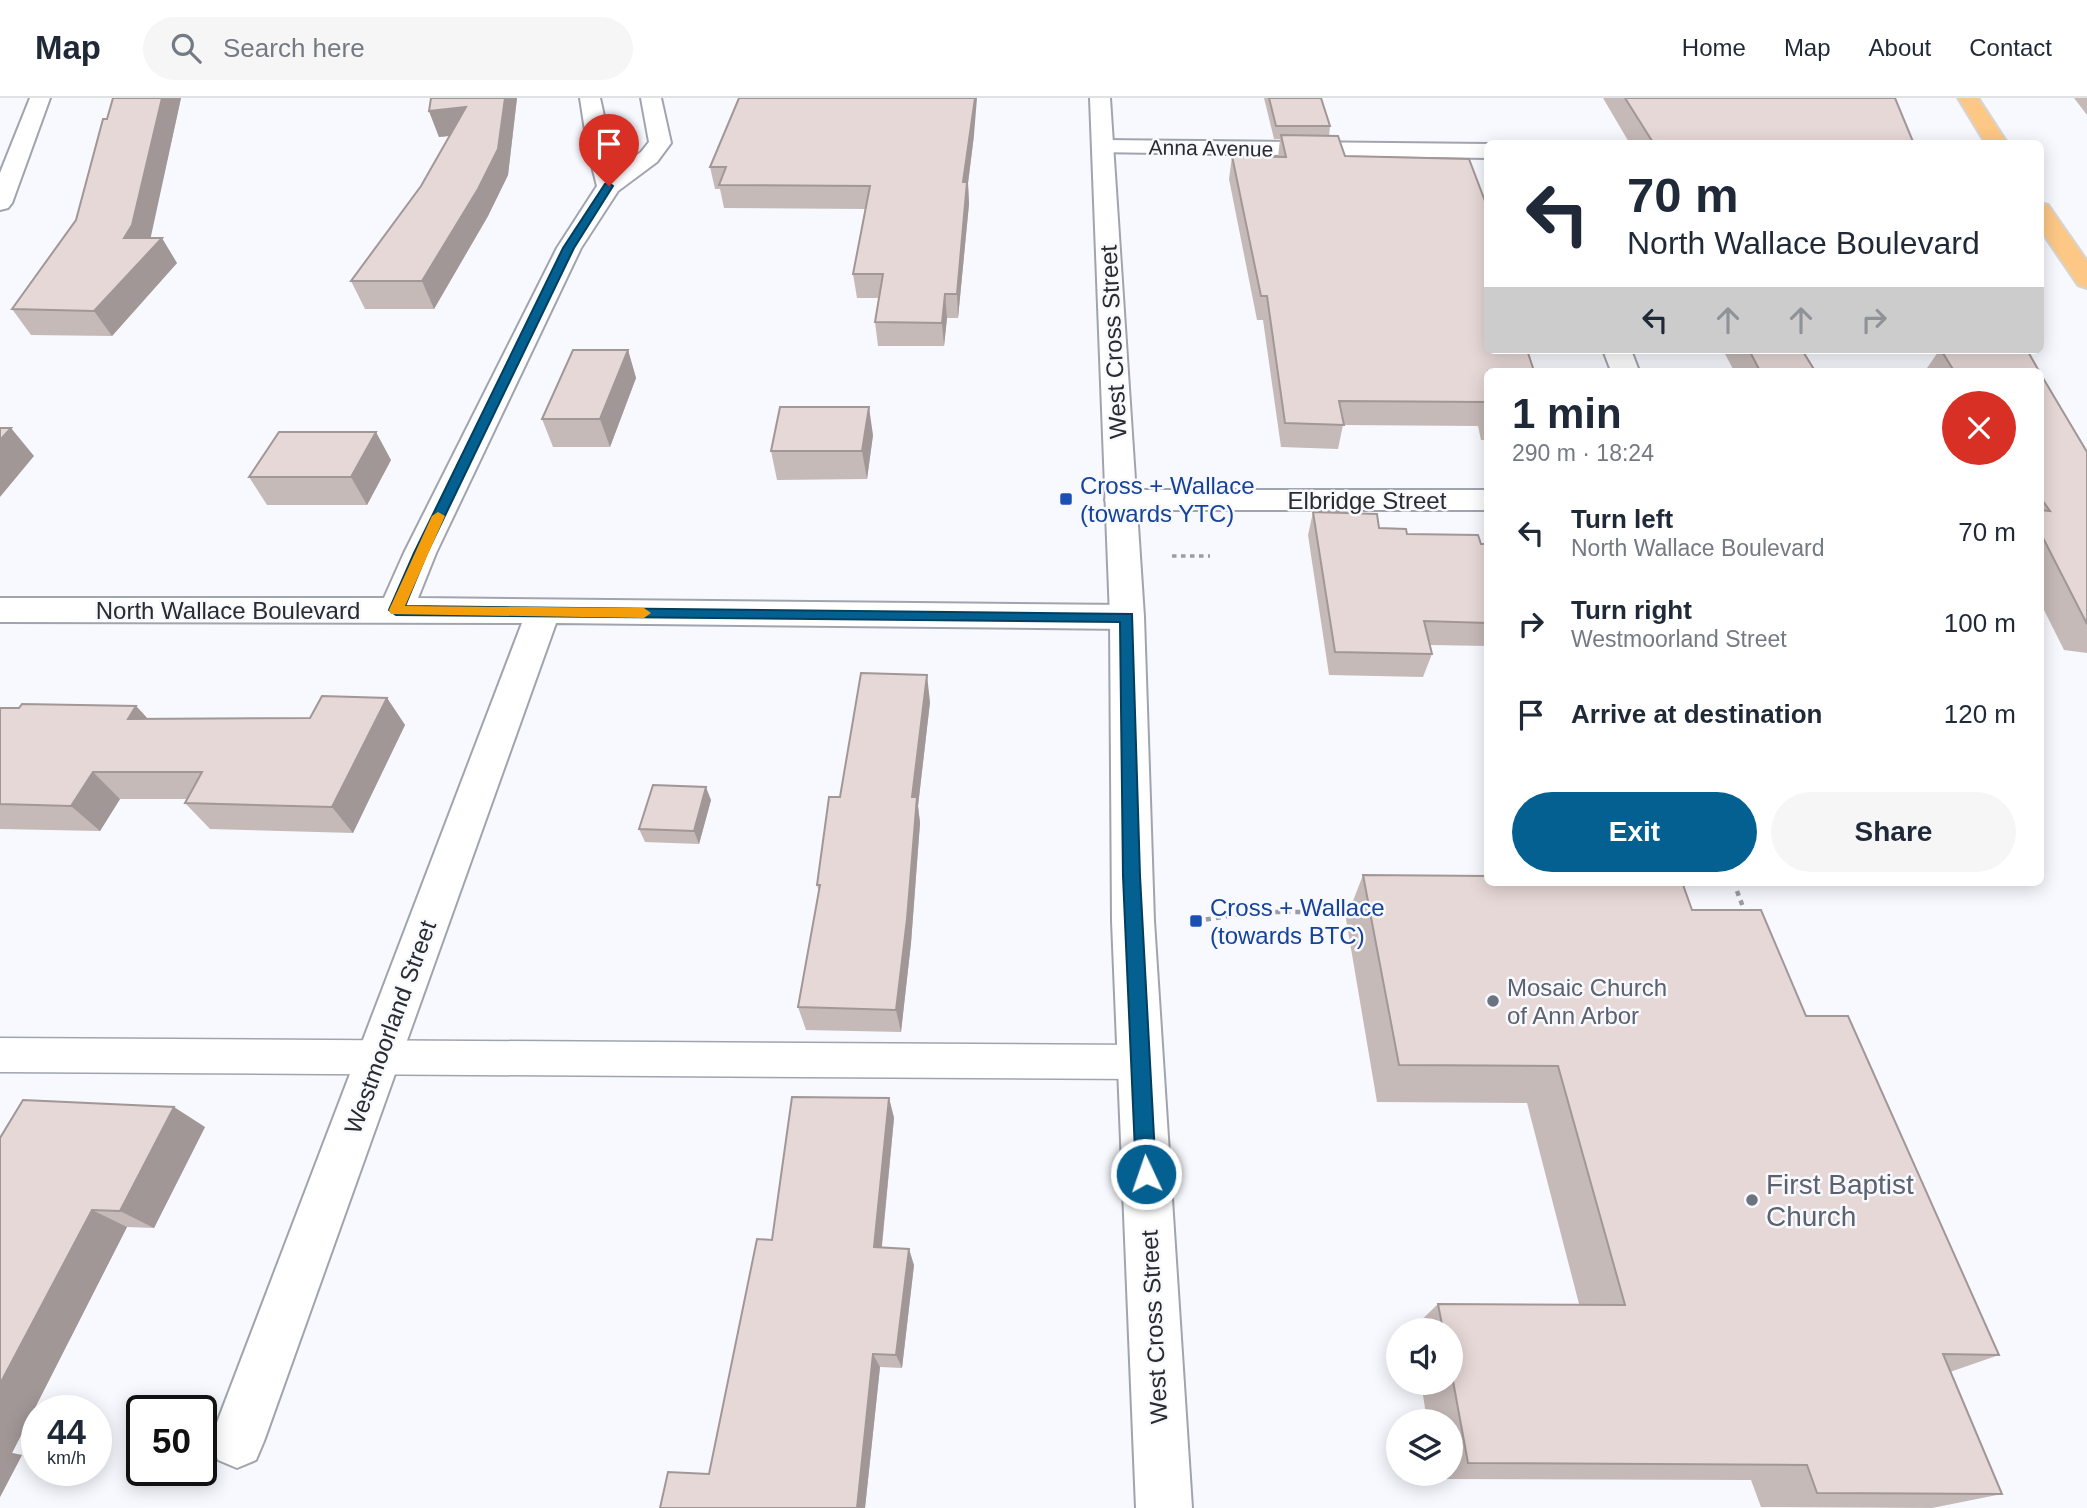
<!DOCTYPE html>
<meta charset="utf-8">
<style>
:root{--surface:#fff;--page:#f6f6f7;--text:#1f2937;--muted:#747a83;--line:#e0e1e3;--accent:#036090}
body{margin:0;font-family:Helvetica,sans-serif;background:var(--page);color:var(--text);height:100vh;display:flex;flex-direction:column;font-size:26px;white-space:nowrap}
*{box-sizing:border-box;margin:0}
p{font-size:23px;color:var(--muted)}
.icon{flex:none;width:38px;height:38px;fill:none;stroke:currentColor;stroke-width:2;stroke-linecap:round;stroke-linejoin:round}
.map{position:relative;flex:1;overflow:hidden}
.drawer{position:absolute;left:1484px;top:270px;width:560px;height:518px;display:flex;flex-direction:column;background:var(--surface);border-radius:10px;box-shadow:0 4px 18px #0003}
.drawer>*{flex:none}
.top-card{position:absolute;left:1484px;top:42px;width:560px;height:214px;border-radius:10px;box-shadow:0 4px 18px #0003;background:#fff;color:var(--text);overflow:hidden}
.tools{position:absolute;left:1386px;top:1220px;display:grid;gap:14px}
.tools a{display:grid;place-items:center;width:77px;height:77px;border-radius:50%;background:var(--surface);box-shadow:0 4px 18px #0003;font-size:35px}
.speed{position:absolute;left:21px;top:1297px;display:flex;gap:14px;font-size:35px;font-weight:700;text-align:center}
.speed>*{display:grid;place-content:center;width:91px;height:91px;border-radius:50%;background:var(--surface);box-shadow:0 4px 18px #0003;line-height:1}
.speed small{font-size:18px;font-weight:400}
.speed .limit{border:4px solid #111;border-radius:10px;background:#fff;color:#111}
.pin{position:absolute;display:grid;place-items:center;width:60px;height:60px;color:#fff;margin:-72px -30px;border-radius:50% 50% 50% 0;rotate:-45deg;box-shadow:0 0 7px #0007}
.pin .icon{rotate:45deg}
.me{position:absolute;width:77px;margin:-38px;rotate:357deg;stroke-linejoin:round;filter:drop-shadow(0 0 5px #0008)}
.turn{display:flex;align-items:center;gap:24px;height:147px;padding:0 28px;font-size:32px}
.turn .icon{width:91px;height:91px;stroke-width:2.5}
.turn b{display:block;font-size:49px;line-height:60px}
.lanes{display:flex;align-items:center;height:66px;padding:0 28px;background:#0003;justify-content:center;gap:35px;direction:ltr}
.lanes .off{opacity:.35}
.round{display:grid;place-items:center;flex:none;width:74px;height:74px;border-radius:37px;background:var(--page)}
.headline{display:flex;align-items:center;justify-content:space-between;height:119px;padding:0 28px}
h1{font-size:42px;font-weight:600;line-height:52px}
.button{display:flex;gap:14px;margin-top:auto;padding:14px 28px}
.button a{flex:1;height:80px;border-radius:42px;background:var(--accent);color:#fff;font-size:28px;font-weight:600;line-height:80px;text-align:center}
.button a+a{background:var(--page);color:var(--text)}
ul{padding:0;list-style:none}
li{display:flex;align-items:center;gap:21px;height:91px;padding:0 28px}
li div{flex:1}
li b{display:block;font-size:26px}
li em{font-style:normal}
header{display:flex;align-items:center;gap:42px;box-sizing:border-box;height:98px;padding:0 35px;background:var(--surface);border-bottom:2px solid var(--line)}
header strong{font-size:33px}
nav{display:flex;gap:38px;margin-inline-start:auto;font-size:24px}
.search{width:490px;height:63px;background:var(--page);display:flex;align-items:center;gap:18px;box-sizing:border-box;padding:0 24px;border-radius:38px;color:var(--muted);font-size:26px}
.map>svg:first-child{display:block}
</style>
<header>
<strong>Map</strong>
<div class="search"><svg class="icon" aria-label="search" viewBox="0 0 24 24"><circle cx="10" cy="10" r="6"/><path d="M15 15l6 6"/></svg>Search here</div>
<nav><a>Home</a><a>Map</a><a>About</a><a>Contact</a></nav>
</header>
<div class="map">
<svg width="2087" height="1410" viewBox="0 0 2087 1410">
<rect width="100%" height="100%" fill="#f7f9fe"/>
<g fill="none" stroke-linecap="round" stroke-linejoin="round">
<defs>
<path id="service" d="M 0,940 L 1140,947 L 1153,952 L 1158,964 L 1153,976 L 1140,981 L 0,974 Z"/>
<path id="minor" d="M 30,0 L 50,0 L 12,105 L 8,110 L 0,112 L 0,75 Z
M 580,0 L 600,0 L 616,72 L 641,54 L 649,44 L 641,0 L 661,0 L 671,45 L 657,64 L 618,93 L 581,150 L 436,455 L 418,500 L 1127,507 L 1139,511 L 1144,519 L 1139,527 L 1127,531 L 556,525 L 264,1343 L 256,1362 L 237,1370 L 218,1362 L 210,1343 L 522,525 L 0,524 L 0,500 L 384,500 L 404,455 L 557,150 L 597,88 L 588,52 Z
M 1103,42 L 1488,46 L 1488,60 L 1095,54 L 1092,49 L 1095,44 Z
M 1603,252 L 1631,252 L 1639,273 L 1611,273 Z
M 1120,392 L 1488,392 L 1488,412 L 1120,412 L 1109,409 L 1105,402 L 1109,395 Z"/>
<path id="secondary" d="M 1090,0 L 1110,0 L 1144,519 L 1154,823 L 1192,1410 L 1136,1410 L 1112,823 L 1110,519 Z"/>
<path id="primary" d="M 1958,0 L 1978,0 L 2008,46 L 1986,46 Z
M 2040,105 L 2048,107 L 2087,163 L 2087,190 L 2078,187 L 2040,131 Z"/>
</defs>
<!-- service casing -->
<use href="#service" stroke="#a0a4af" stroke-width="3"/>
<!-- minor casing -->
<use href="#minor" stroke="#a0a4af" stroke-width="4"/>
<!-- secondary casing -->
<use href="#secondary" stroke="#a0a4af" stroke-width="4"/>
<!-- primary casing -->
<use href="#primary" stroke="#d4d5d5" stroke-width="4"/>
<!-- path-far1 -->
<path stroke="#9b9da2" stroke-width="3.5" stroke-dasharray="4.5 4.5" stroke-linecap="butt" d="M 1172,458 L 1210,458"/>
<!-- path -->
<path stroke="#9b9da2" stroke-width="4.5" stroke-dasharray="5 5" stroke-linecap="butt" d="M 1737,793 L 1746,817
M 1196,823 L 1254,814 L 1352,814"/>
<!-- service -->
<use href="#service" fill="#fff" fill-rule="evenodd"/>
<!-- minor -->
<use href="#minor" fill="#fff" fill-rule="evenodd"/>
<!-- secondary -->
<use href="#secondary" fill="#fff" fill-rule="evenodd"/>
<!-- primary -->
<use href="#primary" fill="#fdc885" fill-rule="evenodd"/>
</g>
<!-- wall -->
<path fill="#c6bab8" d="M 181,0 L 150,140 L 177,165 L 112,238 L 31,237 L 12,211 Z
M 431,0 L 517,0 L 508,77 L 488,118 L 434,211 L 365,211 L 351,183 L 421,88 L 450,38 L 439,39 L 429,13 Z
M 1264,0 L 1321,0 L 1330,28 L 1329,38 L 1345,58 L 1488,111 L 1488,342 L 1481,342 L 1478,328 L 1343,327 L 1338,351 L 1281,349 L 1263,222 L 1257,222 L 1229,81 L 1232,58 L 1278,59 L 1280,41 L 1274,41 Z
M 1603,0 L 1895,0 L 1914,46 L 1630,46 Z
M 2074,0 L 2087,0 L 2087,17 Z
M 974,37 L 968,85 L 969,106 L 958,220 L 947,220 L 944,248 L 878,248 L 875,224 L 879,200 L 857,200 L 853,176 L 865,111 L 724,110 L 720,91 L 715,91 L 710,69 Z
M 628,252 L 636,280 L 610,349 L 553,349 L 542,321 Z
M 1723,252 L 1802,252 L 1815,273 L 1734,273 Z
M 1937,252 L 2027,252 L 2039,273 L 1925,273 L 1938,254 Z
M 2040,275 L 2087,354 L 2087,555 L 2064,552 L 2040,504 Z
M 873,337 L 867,381 L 777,382 L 771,353 Z
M 391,362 L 367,407 L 267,407 L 249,379 Z
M 1313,414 L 1379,430 L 1407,436 L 1481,446 L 1488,446 L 1488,548 L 1430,547 L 1432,556 L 1423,579 L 1329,577 L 1308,437 Z
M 387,600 L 405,627 L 353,735 L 210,731 L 185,705 L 187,701 L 120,701 L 100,733 L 0,731 L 0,610 L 136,608 L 147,620 L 310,620 Z
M 930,604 L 918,708 L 920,725 L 911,845 L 901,934 L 806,932 L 798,909 L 819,795 L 817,787 L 840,699 Z
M 711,702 L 699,746 L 645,744 L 639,731 Z
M 1363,777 L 1692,812 L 1806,918 L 1999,1257 L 1950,1274 L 2002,1396 L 1932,1410 L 1761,1409 L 1751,1382 L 1437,1381 L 1436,1376 L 1451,1376 L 1451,1323 L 1427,1323 L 1421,1284 L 1451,1284 L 1451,1232 L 1412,1231 L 1438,1206 L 1579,1206 L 1527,1005 L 1377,1004 L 1346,821 Z
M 889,1000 L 894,1020 L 882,1149 L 914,1167 L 902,1270 L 880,1269 L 865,1410 L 660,1410 L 709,1376 Z
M 205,1029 L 154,1130 L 127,1129 L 12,1355 L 22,1357 L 0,1399 L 0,1040 Z"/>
<!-- shaded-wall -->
<path fill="#a19796" d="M 162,0 L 181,0 L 148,152 L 162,140 L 177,165 L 112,238 L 94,213 Z
M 505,0 L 517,0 L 508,77 L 488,118 L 434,211 L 422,183 Z
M 975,0 L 977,0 L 974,37 L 968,85 L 969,106 L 958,220 L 957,196 L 963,84 Z
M 466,9 L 475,35 L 439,39 L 429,13 Z
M 945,196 L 947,220 L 944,248 L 942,225 Z
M 628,252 L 636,280 L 610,349 L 600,321 Z
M 869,309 L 873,337 L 867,381 L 862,353 Z
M 11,330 L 34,358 L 0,399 L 0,342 Z
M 376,334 L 391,362 L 367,407 L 351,379 Z
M 927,577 L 930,604 L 918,708 L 920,725 L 911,845 L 901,934 L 896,912 L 912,699 Z
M 387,600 L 405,627 L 353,735 L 332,709 Z
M 136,608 L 161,635 L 128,621 Z
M 93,674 L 120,701 L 100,733 L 71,708 Z
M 706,689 L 711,702 L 699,746 L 694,733 Z
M 889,1000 L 894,1020 L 880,1165 L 874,1149 Z
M 174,1009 L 205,1029 L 154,1130 L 120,1113 Z
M 92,1112 L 127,1129 L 12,1355 L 22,1357 L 0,1399 L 0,1286 Z
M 909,1151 L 914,1167 L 902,1270 L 896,1257 Z
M 873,1256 L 880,1269 L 865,1410 L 857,1410 Z"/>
<!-- building -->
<path fill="#e6d8d6" stroke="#a19796" stroke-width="2" d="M 113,0 L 162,0 L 132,127 L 124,140 L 162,140 L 94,213 L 12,211 L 76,122 L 103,21 L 107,21 Z
M 431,0 L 505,0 L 498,51 L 478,91 L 422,183 L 351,183 L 421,88 L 466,9 L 429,13 Z
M 739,0 L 975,0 L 963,84 L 967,84 L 957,196 L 945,196 L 942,225 L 875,224 L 883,176 L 853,176 L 870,88 L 719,87 L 726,69 L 710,69 Z
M 1269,0 L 1321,0 L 1330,28 L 1276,28 Z
M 1625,0 L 1895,0 L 1914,46 L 1654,46 Z
M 1281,37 L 1338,38 L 1345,58 L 1469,61 L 1488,111 L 1488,128 L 1486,128 L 1488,132 L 1488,252 L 1527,252 L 1534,273 L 1488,273 L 1488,309 L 1486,304 L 1339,303 L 1344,327 L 1285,325 L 1267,198 L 1261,198 L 1232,58 L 1286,59 Z
M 573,252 L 628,252 L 600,321 L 542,321 Z
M 1749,252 L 1802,252 L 1815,273 L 1760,273 Z
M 1941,252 L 2027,252 L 2039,273 L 1954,273 Z
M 2040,275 L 2087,354 L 2087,526 L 2040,434 L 2040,412 L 2050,413 L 2040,399 Z
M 780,309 L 869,309 L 862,353 L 771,353 Z
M 0,330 L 11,330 L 0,342 Z
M 279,334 L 376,334 L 351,379 L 249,379 Z
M 1313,414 L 1377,416 L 1379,430 L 1406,431 L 1407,436 L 1478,437 L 1481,446 L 1488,446 L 1488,525 L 1424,523 L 1432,556 L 1335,554 Z
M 861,575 L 927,577 L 912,699 L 917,699 L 907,821 L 896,912 L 798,909 L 820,787 L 817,787 L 829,699 L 840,699 Z
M 322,598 L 387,600 L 332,709 L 185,705 L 202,674 L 93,674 L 71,708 L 0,706 L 0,610 L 19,610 L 22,606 L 136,608 L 128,621 L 310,620 Z
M 653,687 L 706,689 L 694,733 L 639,731 Z
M 1363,777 L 1488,778 L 1488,784 L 1682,784 L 1692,812 L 1761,812 L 1806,918 L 1848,918 L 1999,1257 L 1943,1256 L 2002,1396 L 1817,1395 L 1807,1367 L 1468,1365 L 1451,1272 L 1451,1232 L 1443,1232 L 1438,1206 L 1625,1207 L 1558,968 L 1399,967 Z
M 792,999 L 889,1000 L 874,1149 L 909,1151 L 896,1257 L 873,1256 L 857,1410 L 660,1410 L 668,1374 L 709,1376 L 757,1141 L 772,1142 Z
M 23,1002 L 174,1009 L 120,1113 L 92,1112 L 0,1286 L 0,1040 Z"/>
<!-- route -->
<path fill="#036090" stroke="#023e5e" stroke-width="2" d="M 609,85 L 613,88 L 574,150 L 427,455 L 405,508 L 1132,516 L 1140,778 L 1156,1076 L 1153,1082 L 1146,1085 L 1139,1082 L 1136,1076 L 1123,778 L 1120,524 L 396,517 L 389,512 L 414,455 L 563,150 L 605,86 Z"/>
<!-- slow -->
<path fill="#f59e0b" d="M 438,414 L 445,418 L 405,508 L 644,510 L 651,515 L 644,520 L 391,516 L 389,512 L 432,418 Z"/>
<!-- markers -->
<g fill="#1a4fb4" stroke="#f7f9fe" stroke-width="2.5">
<rect x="1059" y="394" width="14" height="14" rx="3.5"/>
<rect x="1189" y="816" width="14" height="14" rx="3.5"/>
</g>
<g fill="#6b7280" stroke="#f7f9fe" stroke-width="2.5">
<circle cx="1493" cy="903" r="7"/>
<circle cx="1752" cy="1102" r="7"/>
</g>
<g text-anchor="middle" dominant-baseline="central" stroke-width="5" stroke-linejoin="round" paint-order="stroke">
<!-- far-street labels -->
<g font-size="21" fill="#292b2f" stroke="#f7f9fe">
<text transform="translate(1211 50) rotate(1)">Anna Avenue</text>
</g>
<!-- street labels -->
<g font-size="24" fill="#292b2f" stroke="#f7f9fe">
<text transform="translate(1113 244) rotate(-93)">West Cross Street</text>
<text x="1367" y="402">Elbridge Street</text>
<text x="228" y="512">North Wallace Boulevard</text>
<text transform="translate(390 929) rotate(-70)">Westmoorland Street</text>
<text transform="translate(1154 1229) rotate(-93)">West Cross Street</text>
</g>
<!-- transit labels -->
<g font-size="24" fill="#164399" stroke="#f7f9fe" text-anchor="start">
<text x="1080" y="387">Cross + Wallace<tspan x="1080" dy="28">(towards YTC)</tspan></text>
<text x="1210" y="809">Cross + Wallace<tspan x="1210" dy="28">(towards BTC)</tspan></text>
</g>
<!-- worship labels -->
<g font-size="24" fill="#5b616d" stroke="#f7f9fe" text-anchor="start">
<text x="1507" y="889">Mosaic Church<tspan x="1507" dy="28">of Ann Arbor</tspan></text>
</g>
<!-- near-worship labels -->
<g font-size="28" fill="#5b616d" stroke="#f7f9fe" text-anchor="start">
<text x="1766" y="1086">First Baptist<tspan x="1766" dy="32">Church</tspan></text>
</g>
</g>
</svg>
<div class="tools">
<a><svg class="icon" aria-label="sound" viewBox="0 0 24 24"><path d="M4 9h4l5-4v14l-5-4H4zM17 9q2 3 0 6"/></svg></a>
<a><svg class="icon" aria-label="layers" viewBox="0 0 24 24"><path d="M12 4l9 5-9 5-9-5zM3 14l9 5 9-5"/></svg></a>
</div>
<div class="speed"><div>44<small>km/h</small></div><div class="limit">50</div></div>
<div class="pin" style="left:609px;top:88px;background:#d93025"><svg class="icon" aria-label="arrive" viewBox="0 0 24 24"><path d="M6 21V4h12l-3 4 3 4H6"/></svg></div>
<svg class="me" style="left:1146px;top:1076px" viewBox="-20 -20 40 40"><circle r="17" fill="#036090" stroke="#fff" stroke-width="3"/><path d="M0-11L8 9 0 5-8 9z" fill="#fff"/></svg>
<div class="top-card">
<div class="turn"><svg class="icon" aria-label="left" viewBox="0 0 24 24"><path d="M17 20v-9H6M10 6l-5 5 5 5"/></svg><div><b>70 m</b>North Wallace Boulevard</div></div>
<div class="lanes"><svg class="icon" aria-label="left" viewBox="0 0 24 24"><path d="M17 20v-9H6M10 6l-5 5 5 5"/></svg><svg class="icon off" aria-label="ahead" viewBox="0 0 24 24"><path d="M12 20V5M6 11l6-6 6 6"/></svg><svg class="icon off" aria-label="ahead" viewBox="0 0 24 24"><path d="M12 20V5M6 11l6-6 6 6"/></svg><svg class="icon off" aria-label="right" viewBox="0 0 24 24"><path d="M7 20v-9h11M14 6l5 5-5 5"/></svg></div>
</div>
<section class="drawer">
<div class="headline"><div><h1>1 min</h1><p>290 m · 18:24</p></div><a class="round" style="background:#d93025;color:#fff"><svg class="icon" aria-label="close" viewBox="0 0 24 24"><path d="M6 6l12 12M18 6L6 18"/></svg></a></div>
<ul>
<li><svg class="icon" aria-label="left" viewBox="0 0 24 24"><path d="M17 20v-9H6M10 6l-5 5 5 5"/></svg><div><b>Turn left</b><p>North Wallace Boulevard</p></div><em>70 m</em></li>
<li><svg class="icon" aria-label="right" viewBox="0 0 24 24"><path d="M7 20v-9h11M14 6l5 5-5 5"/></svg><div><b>Turn right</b><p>Westmoorland Street</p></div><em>100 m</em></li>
<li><svg class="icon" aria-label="arrive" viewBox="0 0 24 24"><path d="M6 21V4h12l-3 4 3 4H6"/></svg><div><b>Arrive at destination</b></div><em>120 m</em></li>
</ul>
<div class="button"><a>Exit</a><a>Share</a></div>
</section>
</div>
